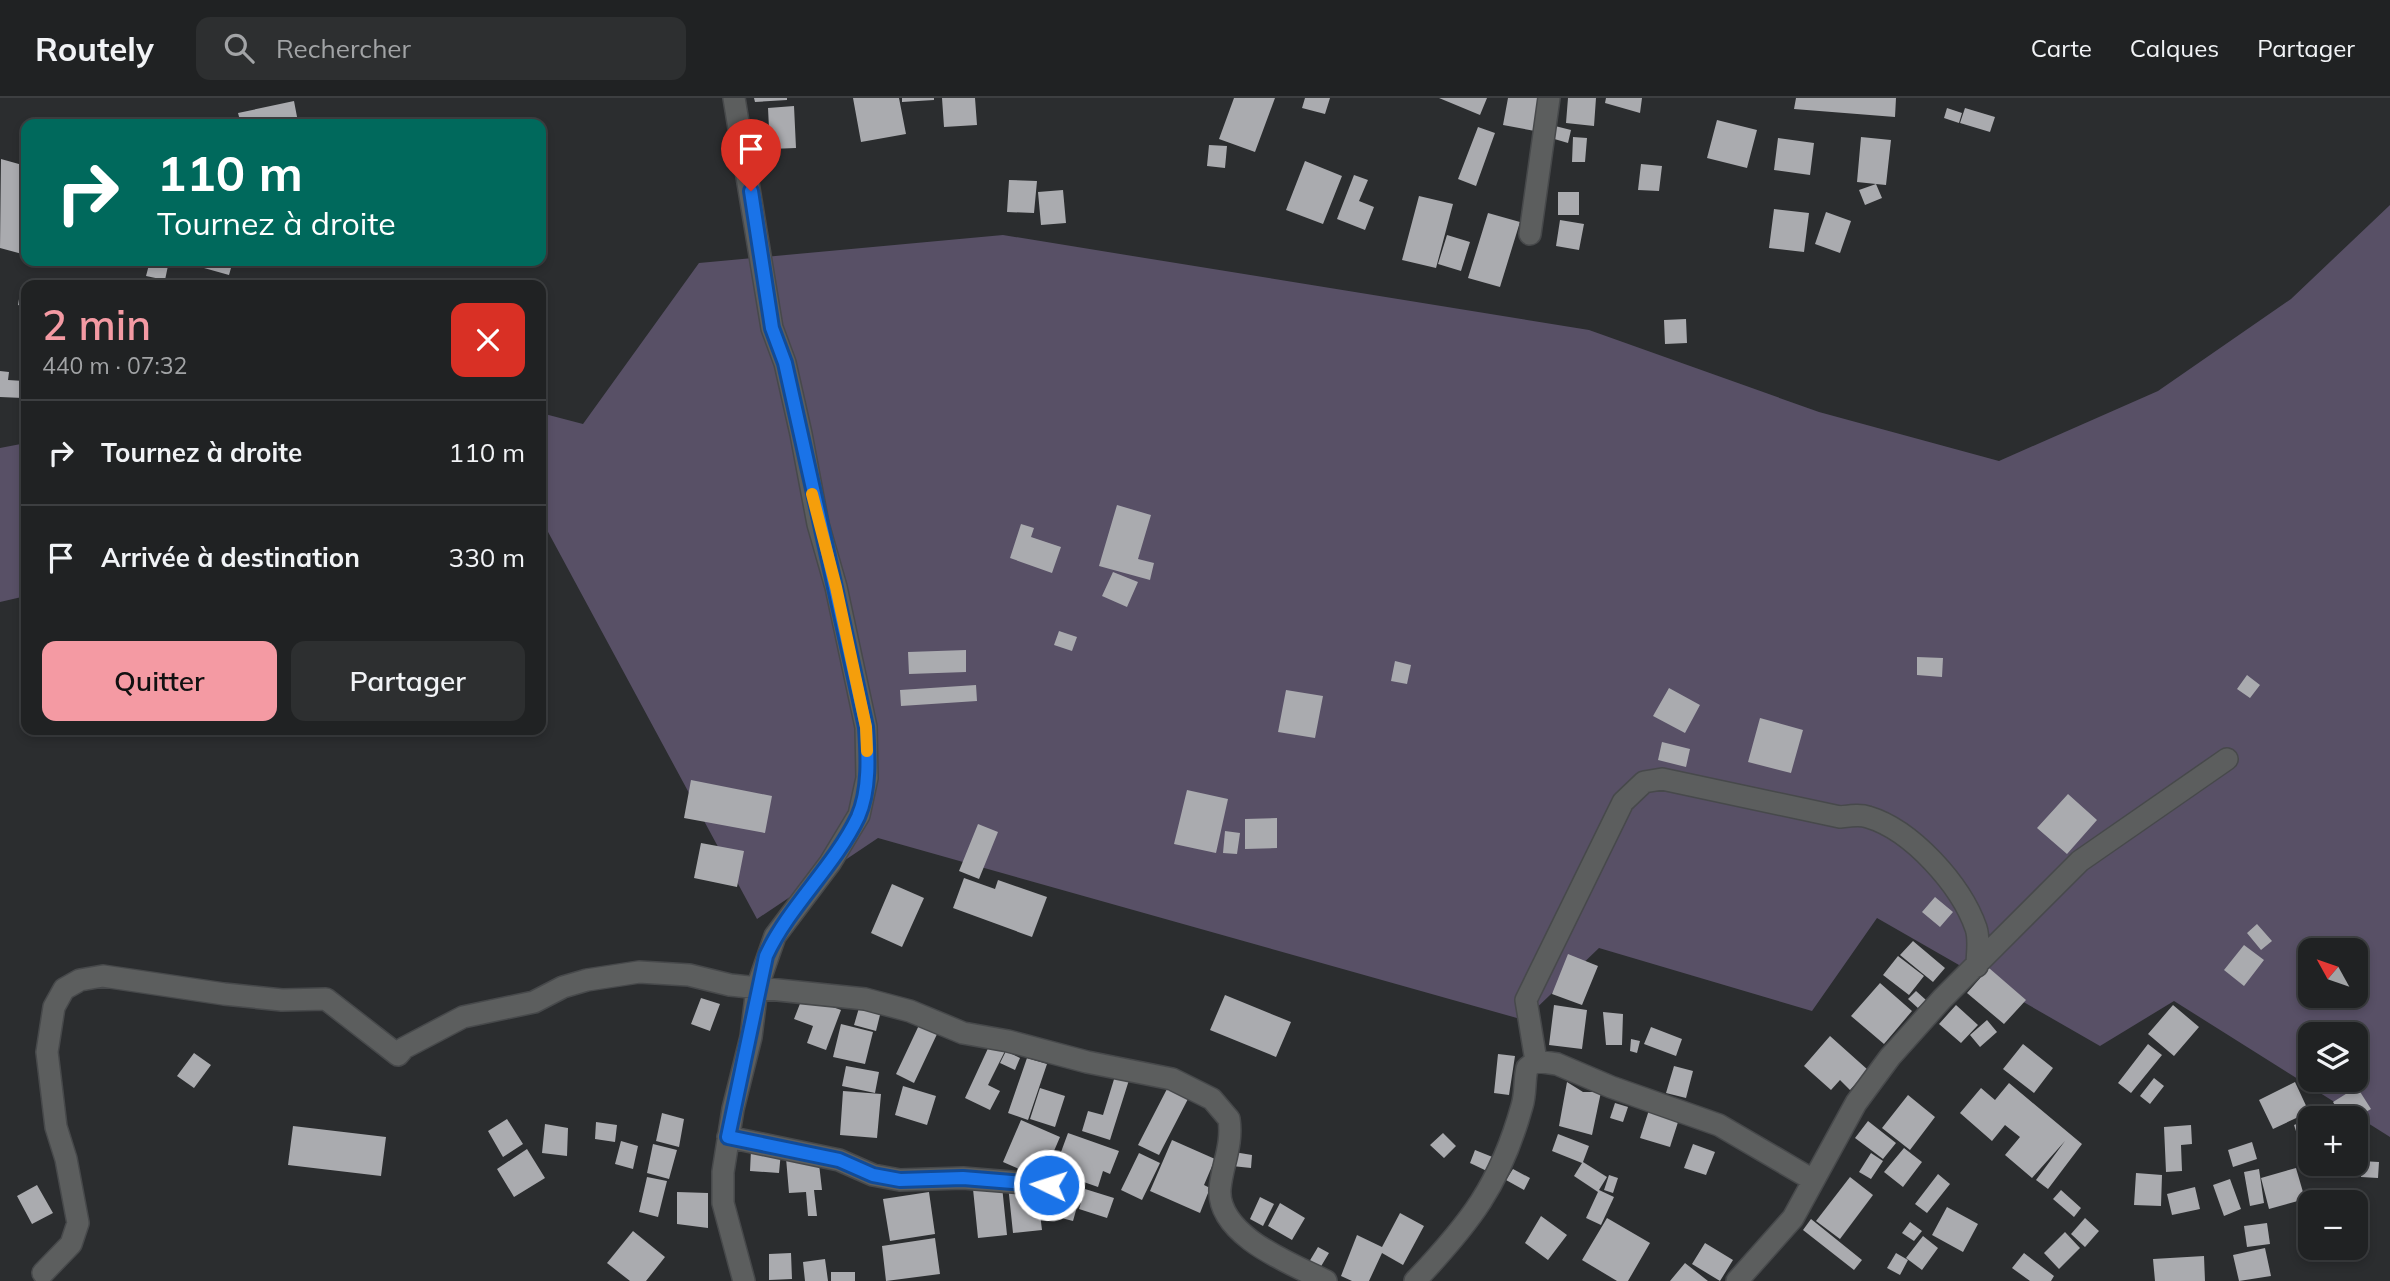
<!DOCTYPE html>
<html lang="fr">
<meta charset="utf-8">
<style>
:root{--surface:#202223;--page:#2d2f30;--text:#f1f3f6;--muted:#a2a4a6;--line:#3d3f41;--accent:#f49aa3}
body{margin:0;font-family:Mulish,sans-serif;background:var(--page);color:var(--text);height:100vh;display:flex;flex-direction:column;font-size:26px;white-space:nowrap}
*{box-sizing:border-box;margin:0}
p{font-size:23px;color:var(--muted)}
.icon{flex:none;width:38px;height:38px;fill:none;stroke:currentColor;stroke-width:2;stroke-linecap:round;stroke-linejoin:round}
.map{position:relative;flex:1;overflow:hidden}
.panel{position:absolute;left:21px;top:182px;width:525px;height:455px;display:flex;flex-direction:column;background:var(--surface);border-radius:14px;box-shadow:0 4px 10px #0003,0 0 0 2px var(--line)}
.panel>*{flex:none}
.hud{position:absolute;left:21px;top:21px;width:525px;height:147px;border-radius:14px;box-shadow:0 4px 10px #0003,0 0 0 2px var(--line);background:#00695c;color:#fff;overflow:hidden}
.needle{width:46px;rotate:310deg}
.controls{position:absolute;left:2298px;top:840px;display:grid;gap:14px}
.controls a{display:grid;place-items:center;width:70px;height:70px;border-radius:14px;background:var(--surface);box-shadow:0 4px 10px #0003,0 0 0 2px var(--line);font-size:35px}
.pin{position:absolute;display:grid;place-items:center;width:60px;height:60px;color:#fff;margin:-72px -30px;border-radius:50% 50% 50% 0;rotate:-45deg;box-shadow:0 0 7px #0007}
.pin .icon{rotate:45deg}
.me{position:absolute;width:77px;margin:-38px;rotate:274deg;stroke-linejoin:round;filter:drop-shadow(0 0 5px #0008)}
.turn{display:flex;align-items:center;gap:24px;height:147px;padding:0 21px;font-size:32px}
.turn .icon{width:91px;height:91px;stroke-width:2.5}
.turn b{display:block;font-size:49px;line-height:60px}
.round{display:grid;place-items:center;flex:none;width:74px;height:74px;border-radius:14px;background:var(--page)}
.headline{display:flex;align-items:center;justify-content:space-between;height:119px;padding:0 21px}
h1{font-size:42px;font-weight:600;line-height:52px;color:var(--accent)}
.primary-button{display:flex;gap:14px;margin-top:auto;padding:14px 21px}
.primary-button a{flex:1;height:80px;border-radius:14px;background:var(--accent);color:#111;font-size:28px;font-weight:600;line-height:80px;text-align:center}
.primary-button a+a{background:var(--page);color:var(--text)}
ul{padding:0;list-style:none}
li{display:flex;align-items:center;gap:21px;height:105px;padding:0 21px;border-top:2px solid var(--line)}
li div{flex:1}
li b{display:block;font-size:26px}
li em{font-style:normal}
header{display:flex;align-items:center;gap:42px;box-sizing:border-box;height:98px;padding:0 35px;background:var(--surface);border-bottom:2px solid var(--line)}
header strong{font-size:33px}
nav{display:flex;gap:38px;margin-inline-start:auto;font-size:24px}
.search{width:490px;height:63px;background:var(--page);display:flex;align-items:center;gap:18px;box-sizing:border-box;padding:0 24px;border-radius:14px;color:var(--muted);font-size:26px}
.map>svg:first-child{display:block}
</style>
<header>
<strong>Routely</strong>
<div class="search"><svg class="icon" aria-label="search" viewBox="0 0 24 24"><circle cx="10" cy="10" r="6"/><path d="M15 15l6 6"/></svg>Rechercher</div>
<nav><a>Carte</a><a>Calques</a><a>Partager</a></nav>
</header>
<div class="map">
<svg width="2390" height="1183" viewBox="0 0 2390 1183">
<rect width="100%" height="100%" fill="#2b2d2f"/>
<!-- green -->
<path fill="#585066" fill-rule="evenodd" d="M 2390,107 L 2390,1039 L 2174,903 L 2100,948 L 1877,820 L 1812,913 L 1599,850 L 1524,922 L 878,740 L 757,821 L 547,432 L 541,432 L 541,315 L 583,326 L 699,165 L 1003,137 L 1589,232 L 1819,314 L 1999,363 L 2158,293 L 2291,201 ZM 2310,852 L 2356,852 L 2356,898 L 2310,898 ZM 2310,936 L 2356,936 L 2356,982 L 2310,982 Z
M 26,345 L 26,498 L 0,504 L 0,350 Z"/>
<!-- building -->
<path fill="#aaabaf" d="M 754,0 L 787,0 L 787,2 L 755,4 Z
M 853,0 L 899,0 L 906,36 L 861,44 Z
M 902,0 L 934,0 L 934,2 L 902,4 Z
M 942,0 L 975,0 L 977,27 L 944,29 Z
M 1234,0 L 1275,0 L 1255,54 L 1219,41 Z
M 1305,0 L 1330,0 L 1325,16 L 1302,10 Z
M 1439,0 L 1487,0 L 1480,17 Z
M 1508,0 L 1541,0 L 1535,33 L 1503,27 Z
M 1568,0 L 1596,0 L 1594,28 L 1566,25 Z
M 1606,0 L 1642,0 L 1640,15 L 1605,5 Z
M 1796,0 L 1896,0 L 1895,19 L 1794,11 Z
M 294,3 L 298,24 L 241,26 L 238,15 Z
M 794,8 L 796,50 L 770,51 L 768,10 Z
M 1947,10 L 1962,15 L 1959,25 L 1944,20 Z
M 1965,10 L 1995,19 L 1990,34 L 1960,25 Z
M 1717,22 L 1757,32 L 1747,70 L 1707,60 Z
M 1555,28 L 1571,32 L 1568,45 L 1551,40 Z
M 1478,29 L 1495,35 L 1476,88 L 1458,81 Z
M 1573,39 L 1587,40 L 1585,64 L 1572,64 Z
M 1861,39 L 1891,42 L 1886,87 L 1876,86 L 1882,100 L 1865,107 L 1859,92 L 1876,86 L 1857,84 Z
M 1778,40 L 1814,45 L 1810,77 L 1774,72 Z
M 1209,47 L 1227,48 L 1225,70 L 1207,68 Z
M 1,61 L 26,68 L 26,157 L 0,150 Z
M 1305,63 L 1342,78 L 1323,126 L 1286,112 Z
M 1641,66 L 1662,68 L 1659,93 L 1638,92 Z
M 1354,77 L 1368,82 L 1359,103 L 1374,109 L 1365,132 L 1337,121 Z
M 1009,82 L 1037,83 L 1034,115 L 1007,114 Z
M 1063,92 L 1066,125 L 1041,127 L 1038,94 Z
M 1558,94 L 1579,94 L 1579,117 L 1558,117 Z
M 1419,98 L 1453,106 L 1436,170 L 1402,162 Z
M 1774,111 L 1809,115 L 1804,154 L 1769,150 Z
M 1826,114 L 1851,123 L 1840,155 L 1815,146 Z
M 1488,115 L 1520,124 L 1500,189 L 1468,180 Z
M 1560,122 L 1584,126 L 1579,152 L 1556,148 Z
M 1447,137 L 1470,144 L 1461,173 L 1438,166 Z
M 150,163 L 169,163 L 165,182 L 146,178 Z
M 179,163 L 233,163 L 229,177 Z
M 21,189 L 26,190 L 26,209 L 18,207 Z
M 1686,221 L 1687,245 L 1665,246 L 1664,222 Z
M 0,273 L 9,274 L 8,282 L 24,283 L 23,300 L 0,299 Z
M 1117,407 L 1151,417 L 1138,461 L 1154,465 L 1150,482 L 1099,468 Z
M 1021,426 L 1034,430 L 1031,439 L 1061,449 L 1052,475 L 1010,460 Z
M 1113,474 L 1138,484 L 1127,509 L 1102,498 Z
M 1059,533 L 1077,539 L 1072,553 L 1054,547 Z
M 966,552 L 966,574 L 909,576 L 908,554 Z
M 1917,559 L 1943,560 L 1942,579 L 1917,577 Z
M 1395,563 L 1411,567 L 1407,586 L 1391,583 Z
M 2247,577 L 2260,587 L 2250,600 L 2237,591 Z
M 976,587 L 977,603 L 901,608 L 900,592 Z
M 1669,590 L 1700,607 L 1685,635 L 1653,618 Z
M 1286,592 L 1323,598 L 1315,640 L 1278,634 Z
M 1760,620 L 1803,632 L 1791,675 L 1748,664 Z
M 1662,644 L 1690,651 L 1686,669 L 1658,662 Z
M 691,682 L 772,698 L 765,735 L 684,720 Z
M 1187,692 L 1228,701 L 1216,755 L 1174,746 Z
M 2068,696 L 2097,722 L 2067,756 L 2037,730 Z
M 1277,720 L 1277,750 L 1245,751 L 1245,721 Z
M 978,726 L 998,734 L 979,781 L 959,773 Z
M 1225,733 L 1240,735 L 1237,756 L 1223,755 Z
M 701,745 L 744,753 L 737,789 L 694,780 Z
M 964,780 L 995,791 L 998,782 L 1047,799 L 1032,839 L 953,810 Z
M 892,786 L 924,800 L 902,849 L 871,835 Z
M 1935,799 L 1953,814 L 1940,829 L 1922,814 Z
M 2257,826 L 2272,843 L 2261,852 L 2247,835 Z
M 1913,843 L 1945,870 L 1933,884 L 1900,857 Z
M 2244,847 L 2264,862 L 2244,888 L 2224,872 Z
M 1568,856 L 1598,868 L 1582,907 L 1552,896 Z
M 1898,858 L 1924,878 L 1909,897 L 1883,877 Z
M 1989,870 L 2026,902 L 2004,926 L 1967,895 Z
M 1880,885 L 1912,913 L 1884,946 L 1851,918 Z
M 1916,893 L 1926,902 L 1918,910 L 1908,901 Z
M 1225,897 L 1291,924 L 1276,959 L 1210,932 Z
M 803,898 L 841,912 L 826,952 L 807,945 L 813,928 L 794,921 Z
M 701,900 L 720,906 L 710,933 L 691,926 Z
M 861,903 L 882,909 L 876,933 L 854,927 Z
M 1554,907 L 1587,912 L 1582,951 L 1549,947 Z
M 1956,907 L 1978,927 L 1961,945 L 1939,926 Z
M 2173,907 L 2199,929 L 2174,958 L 2148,936 Z
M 1603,914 L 1623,916 L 1622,947 L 1606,947 Z
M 1987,922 L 1997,934 L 1980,949 L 1970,937 Z
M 920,925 L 938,934 L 914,985 L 896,976 Z
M 841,926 L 873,934 L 865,966 L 833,959 Z
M 1651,929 L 1682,941 L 1676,958 L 1644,946 Z
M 1830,938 L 1868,972 L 1850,992 L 1840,982 L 1831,992 L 1804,968 Z
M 1631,941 L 1640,943 L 1637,955 L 1630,953 Z
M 990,946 L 1005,953 L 988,987 L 1000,993 L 990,1012 L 965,1000 Z
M 2023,946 L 2053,970 L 2034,995 L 2003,971 Z
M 2148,946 L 2162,957 L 2131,995 L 2118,985 Z
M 1006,953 L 1020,960 L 1015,972 L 1000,965 Z
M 194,955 L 211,967 L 194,990 L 177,978 Z
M 1498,956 L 1515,958 L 1509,997 L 1494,995 Z
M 1027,960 L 1047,966 L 1028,1022 L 1008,1015 Z
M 846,968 L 879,974 L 875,995 L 842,988 Z
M 1674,968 L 1693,973 L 1686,1000 L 1666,995 Z
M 1115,978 L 1129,982 L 1110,1042 L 1082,1033 L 1088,1013 L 1103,1017 Z
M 2154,980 L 2164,988 L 2150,1006 L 2140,998 Z
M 1567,984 L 1583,994 L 1601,994 L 1592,1037 L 1559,1028 Z
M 2295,984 L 2309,1014 L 2273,1031 L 2259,1002 Z
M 2009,985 L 2082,1046 L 2048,1091 L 2036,1082 L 2065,1043 L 2032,1080 L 2005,1057 L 2020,1039 L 2005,1027 L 1992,1043 L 1960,1015 L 1981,990 L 1995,1002 Z
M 903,988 L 936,998 L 927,1027 L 895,1017 Z
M 1168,989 L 1189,999 L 1159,1057 L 1138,1047 Z
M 2357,989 L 2371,1011 L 2355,1020 L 2343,1020 L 2333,1004 Z
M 1040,990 L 1065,998 L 1055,1029 L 1030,1021 Z
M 843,993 L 881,996 L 877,1040 L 840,1037 Z
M 1908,997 L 1935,1019 L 1910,1052 L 1882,1030 Z
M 1615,1005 L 1628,1009 L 1623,1024 L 1610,1020 Z
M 1649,1012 L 1679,1021 L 1670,1049 L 1640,1040 Z
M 662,1015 L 684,1021 L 679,1049 L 656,1043 Z
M 507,1021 L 523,1046 L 503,1059 L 488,1033 Z
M 1021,1022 L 1060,1039 L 1042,1081 L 1003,1064 Z
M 2307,1022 L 2310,1053 L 2303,1055 L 2294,1027 Z
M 1868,1023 L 1896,1045 L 1883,1061 L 1855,1040 Z
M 596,1024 L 617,1027 L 615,1044 L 595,1041 Z
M 545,1026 L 568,1030 L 567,1058 L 542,1055 Z
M 2191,1027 L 2192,1046 L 2181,1047 L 2182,1073 L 2166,1074 L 2164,1029 Z
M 293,1028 L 386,1039 L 381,1078 L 288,1067 Z
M 1068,1035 L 1119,1053 L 1110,1076 L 1103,1073 L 1098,1089 L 1061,1076 L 1067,1057 L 1061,1054 Z
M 1443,1035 L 1456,1048 L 1444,1060 L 1430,1047 Z
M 1558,1036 L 1589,1048 L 1583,1064 L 1607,1079 L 1599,1092 L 1614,1099 L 1601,1127 L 1586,1120 L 1598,1094 L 1574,1078 L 1582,1065 L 1552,1053 Z
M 1172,1042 L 1215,1061 L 1204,1087 L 1210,1090 L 1200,1115 L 1150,1093 Z
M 621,1043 L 638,1048 L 633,1071 L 615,1066 Z
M 2252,1044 L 2257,1061 L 2233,1069 L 2228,1052 Z
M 653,1046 L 677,1052 L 669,1081 L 647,1075 Z
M 1693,1046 L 1715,1054 L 1706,1077 L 1684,1070 Z
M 1904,1050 L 1922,1064 L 1903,1089 L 1884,1074 Z
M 527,1051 L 545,1080 L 514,1099 L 497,1071 Z
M 751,1052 L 781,1054 L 779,1075 L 750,1073 Z
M 1475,1052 L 1495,1060 L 1489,1074 L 1470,1065 Z
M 1234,1054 L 1252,1057 L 1251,1070 L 1232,1068 Z
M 1139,1055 L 1160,1065 L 1142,1102 L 1121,1092 Z
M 1871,1055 L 1883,1063 L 1871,1081 L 1859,1074 Z
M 818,1057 L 822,1092 L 814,1092 L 817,1118 L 808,1118 L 806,1094 L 789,1095 L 786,1060 Z
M 2361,1063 L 2379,1064 L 2378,1080 L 2361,1079 Z
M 2296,1070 L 2305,1101 L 2269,1111 L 2261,1080 Z
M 1513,1071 L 1530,1080 L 1524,1092 L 1506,1082 Z
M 2259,1071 L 2264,1105 L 2250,1108 L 2244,1074 Z
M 2136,1075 L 2162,1077 L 2161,1108 L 2134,1107 Z
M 1938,1076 L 1950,1086 L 1927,1115 L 1915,1106 Z
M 1609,1077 L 1618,1080 L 1613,1095 L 1604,1092 Z
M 647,1079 L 667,1083 L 658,1119 L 639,1114 Z
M 1850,1079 L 1873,1097 L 1840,1141 L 1816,1123 Z
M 2230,1081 L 2241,1111 L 2224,1118 L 2213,1087 Z
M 1036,1083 L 1042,1132 L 1013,1135 L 1008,1087 Z
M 1058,1086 L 1082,1091 L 1073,1123 L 1050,1117 Z
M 37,1087 L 53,1115 L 32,1126 L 17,1098 Z
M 1002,1088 L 1007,1137 L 978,1140 L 973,1091 Z
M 2195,1089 L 2200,1111 L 2172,1117 L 2167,1096 Z
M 1085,1091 L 1114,1100 L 1107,1120 L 1079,1111 Z
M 2061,1092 L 2081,1110 L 2074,1119 L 2053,1101 Z
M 677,1094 L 708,1095 L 708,1130 L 677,1126 Z
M 929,1094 L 935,1136 L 890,1143 L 883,1101 Z
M 1260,1099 L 1274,1106 L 1263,1128 L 1250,1121 Z
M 1280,1105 L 1305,1120 L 1292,1142 L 1268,1128 Z
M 1947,1109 L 1978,1126 L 1963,1154 L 1932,1137 Z
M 1400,1115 L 1424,1128 L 1403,1167 L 1382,1155 L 1369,1183 L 1352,1183 L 1341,1178 L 1357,1137 L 1382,1149 Z
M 1541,1118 L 1567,1137 L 1548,1162 L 1525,1145 Z
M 1607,1120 L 1650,1145 L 1628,1183 L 1617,1183 L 1582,1162 Z
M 2085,1120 L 2099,1133 L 2085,1149 L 2071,1136 Z
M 1811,1121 L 1862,1162 L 1854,1172 L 1803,1132 Z
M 1910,1124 L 1922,1133 L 1914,1143 L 1902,1135 Z
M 2267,1125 L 2270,1146 L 2247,1149 L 2244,1128 Z
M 633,1133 L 665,1159 L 646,1183 L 630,1183 L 607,1165 Z
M 2065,1134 L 2080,1150 L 2059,1171 L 2044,1155 Z
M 1923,1138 L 1938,1150 L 1922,1172 L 1906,1160 Z
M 935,1140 L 940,1176 L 886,1183 L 882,1148 Z
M 1705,1145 L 1733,1162 L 1720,1183 L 1692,1166 Z
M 1318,1149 L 1329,1155 L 1320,1170 L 1309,1164 Z
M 2265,1150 L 2271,1178 L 2239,1183 L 2233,1157 Z
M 791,1155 L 792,1181 L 769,1182 L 769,1156 Z
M 1896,1155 L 1908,1162 L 1900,1177 L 1887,1170 Z
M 2024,1155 L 2054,1178 L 2051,1183 L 2030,1183 L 2012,1170 Z
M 2204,1158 L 2205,1183 L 2155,1183 L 2153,1161 Z
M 825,1161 L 828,1183 L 805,1183 L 803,1164 Z
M 1685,1165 L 1708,1183 L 1670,1183 Z
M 831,1174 L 855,1174 L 855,1183 L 831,1183 Z"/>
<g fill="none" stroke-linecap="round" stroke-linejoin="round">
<defs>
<path id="street" d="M 734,0 L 772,230 L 785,265 L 801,336 L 818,426 L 836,489 L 866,629 L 867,680 L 859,717 L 830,765 L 775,838 L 757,890 L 751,939 L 733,1011 L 723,1074 L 723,1105 L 744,1183
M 1530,136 L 1549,0
M 1536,963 L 1526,902 L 1623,704 L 1644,684 L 1662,681 L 1840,719 C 1849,718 1860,716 1868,719 C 1912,732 1961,787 1976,830 C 1980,842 1977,856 1977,868
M 728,1039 L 839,1062 L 873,1077 L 900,1082 L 963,1080 L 1049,1087
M 43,1175 L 71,1146 L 78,1125 L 66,1061 L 56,1029 L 47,954 L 54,909 L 64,891 L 80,882 L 103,878 L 224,896 L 282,902 L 326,901 L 398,957 L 404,950 L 463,919 L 534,904 L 563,889 L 587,882 L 639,874 L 689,877 L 730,887 L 865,901 L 910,913 L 963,935 L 1008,943 L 1087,964 L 1172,981 L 1212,1001 L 1229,1021 C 1233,1047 1222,1067 1220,1091 C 1217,1138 1292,1166 1326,1183
M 1415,1183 C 1470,1125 1500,1087 1522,1008 C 1526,995 1524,983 1527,970 L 1536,963 L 1557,966 L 1611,989 L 1719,1027 L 1813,1082
M 1737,1183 L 1793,1120 L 1856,1005 L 1890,959 L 1942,901 L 2080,763 L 2227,661"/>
</defs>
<!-- street casing -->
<use href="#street" stroke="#47494b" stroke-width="24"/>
<!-- street -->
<use href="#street" stroke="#5c5e5e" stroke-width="21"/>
</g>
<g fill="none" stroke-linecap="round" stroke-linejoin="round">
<defs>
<path id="route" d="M 751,93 L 772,230 L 785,265 L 866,629 C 868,657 870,692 858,719 C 834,769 789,808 766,858 L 728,1039 L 839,1062 L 873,1077 L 900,1082 L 963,1080 L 1049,1087"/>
</defs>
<!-- route casing -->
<use href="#route" stroke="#114b97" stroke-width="18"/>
<!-- route -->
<use href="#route" stroke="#1a73e8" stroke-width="12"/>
<!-- slow -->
<path stroke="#f59e0b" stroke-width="12" d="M 812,396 L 836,489 L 866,629 L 867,653"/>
</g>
</svg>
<div class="controls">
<a><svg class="needle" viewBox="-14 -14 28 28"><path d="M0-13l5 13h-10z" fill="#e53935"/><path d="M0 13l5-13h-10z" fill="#a2a4a6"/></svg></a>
<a><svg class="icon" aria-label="layers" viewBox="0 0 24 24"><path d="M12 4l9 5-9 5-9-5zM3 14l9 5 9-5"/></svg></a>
<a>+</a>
<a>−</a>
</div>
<div class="pin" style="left:751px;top:93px;background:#d93025"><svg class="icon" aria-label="arrive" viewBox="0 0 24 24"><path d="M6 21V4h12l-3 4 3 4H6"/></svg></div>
<svg class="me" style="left:1049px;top:1087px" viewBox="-20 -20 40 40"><circle r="17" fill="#1a73e8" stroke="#fff" stroke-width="3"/><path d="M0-11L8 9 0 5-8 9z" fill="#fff"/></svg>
<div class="hud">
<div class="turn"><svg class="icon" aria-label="right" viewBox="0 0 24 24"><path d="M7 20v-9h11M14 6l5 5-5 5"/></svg><div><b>110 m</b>Tournez à droite</div></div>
</div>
<section class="panel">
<div class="headline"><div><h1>2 min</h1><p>440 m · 07:32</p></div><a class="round" style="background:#d93025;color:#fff"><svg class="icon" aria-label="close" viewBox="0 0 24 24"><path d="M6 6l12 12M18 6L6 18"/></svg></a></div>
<ul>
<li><svg class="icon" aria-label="right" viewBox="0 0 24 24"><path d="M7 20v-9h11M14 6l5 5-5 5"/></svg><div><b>Tournez à droite</b></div><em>110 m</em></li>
<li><svg class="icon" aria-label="arrive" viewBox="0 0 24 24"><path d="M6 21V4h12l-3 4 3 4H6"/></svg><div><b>Arrivée à destination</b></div><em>330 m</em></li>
</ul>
<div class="primary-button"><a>Quitter</a><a>Partager</a></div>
</section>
</div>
